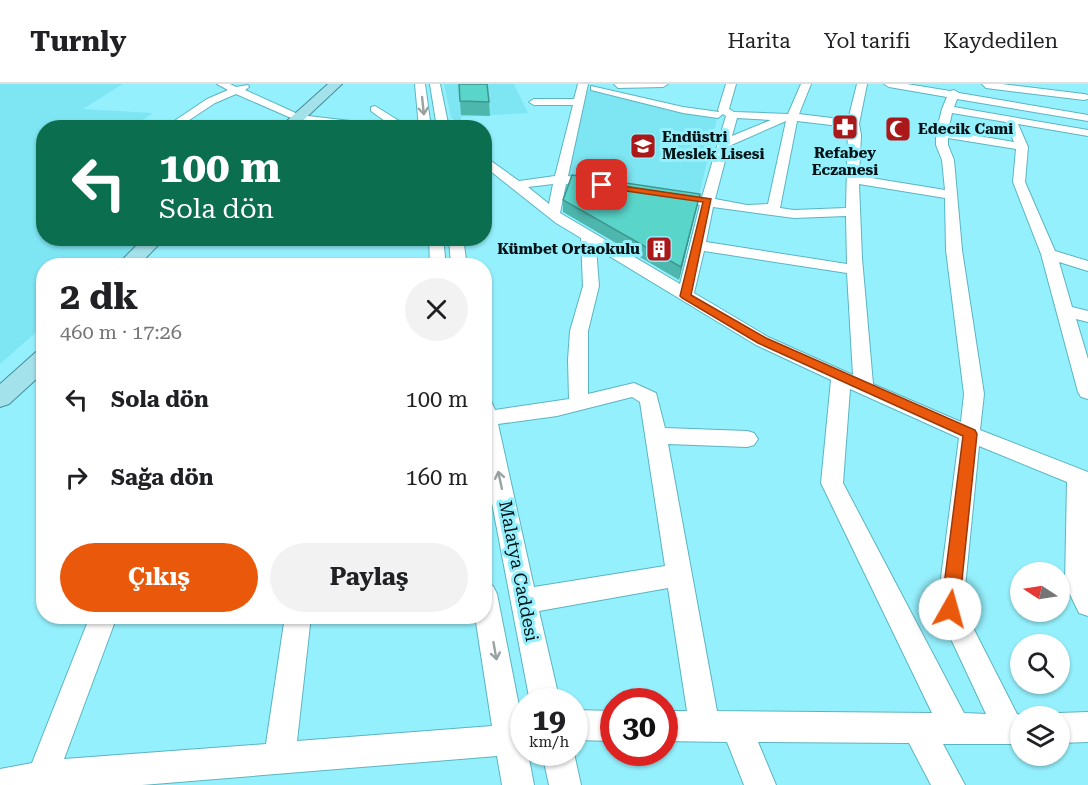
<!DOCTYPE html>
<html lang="tr">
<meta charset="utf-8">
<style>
:root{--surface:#fff;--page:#f2f2f2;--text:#202124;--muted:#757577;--line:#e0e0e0;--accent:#ea580c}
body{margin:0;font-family:"Roboto Serif",serif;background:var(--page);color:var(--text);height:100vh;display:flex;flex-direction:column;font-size:22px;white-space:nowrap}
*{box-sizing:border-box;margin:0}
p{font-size:20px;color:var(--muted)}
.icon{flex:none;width:33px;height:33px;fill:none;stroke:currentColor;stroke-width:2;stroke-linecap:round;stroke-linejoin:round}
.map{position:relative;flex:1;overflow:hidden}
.details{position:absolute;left:36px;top:174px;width:456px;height:366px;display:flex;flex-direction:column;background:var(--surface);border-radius:24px;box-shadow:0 2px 4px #0004}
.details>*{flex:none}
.banner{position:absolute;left:36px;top:36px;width:456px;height:126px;border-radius:24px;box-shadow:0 2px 4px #0004;background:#0b6e4f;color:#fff;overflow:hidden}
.needle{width:39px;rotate:282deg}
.tools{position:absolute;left:1010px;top:478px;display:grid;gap:12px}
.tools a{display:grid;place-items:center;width:60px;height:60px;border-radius:50%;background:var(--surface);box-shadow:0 2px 4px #0004;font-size:30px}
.speed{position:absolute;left:510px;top:604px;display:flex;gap:12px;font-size:30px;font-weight:700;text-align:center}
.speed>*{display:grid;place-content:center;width:78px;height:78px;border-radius:50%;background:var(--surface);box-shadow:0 2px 4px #0004;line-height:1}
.speed small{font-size:15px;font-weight:400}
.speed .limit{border:9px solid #d22;background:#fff;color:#111}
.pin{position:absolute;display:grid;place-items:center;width:51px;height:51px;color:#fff;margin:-26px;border-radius:12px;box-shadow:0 3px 9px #0006}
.me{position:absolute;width:66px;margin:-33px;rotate:7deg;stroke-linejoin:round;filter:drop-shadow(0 0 4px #0008)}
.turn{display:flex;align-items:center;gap:21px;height:126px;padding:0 24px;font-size:27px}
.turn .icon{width:78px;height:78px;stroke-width:2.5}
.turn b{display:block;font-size:42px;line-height:51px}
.round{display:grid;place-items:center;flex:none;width:63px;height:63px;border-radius:32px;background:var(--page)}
.headline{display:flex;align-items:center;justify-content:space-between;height:102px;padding:0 24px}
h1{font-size:36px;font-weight:700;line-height:45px}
.action{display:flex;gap:12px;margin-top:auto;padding:12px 24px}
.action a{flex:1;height:69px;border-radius:36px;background:var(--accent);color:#fff;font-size:24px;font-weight:700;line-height:69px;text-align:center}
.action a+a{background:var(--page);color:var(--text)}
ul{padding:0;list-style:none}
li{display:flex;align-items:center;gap:18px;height:78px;padding:0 24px}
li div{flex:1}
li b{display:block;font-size:22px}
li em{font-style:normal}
header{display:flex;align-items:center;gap:36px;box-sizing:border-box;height:84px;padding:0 30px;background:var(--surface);border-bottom:2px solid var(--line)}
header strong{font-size:28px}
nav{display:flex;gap:33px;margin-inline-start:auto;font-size:21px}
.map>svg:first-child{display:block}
</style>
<header>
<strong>Turnly</strong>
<nav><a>Harita</a><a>Yol tarifi</a><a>Kaydedilen</a></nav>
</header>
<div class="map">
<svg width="1088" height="701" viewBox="0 0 1088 701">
<rect width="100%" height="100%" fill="#95f0fd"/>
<!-- built -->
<path fill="#7ee5f2" d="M 0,0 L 123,0 L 83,25 L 153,29 L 132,43 L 44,44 L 44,154 L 145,155 L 114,181 L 44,182 L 43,242 L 0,280 Z
M 444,0 L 514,0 L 528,29 L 461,33 L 461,41 L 451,33 Z
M 588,6 L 661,21 L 718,30 L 699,112 L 567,93 Z"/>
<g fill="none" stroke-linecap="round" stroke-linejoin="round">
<defs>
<path id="minor" d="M 217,0 L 230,0 L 236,3 L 248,1 L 249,3 L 245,6 L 300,31 L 392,42 L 371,27 L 371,23 L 375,22 L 404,40 L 403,44 L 353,44 L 298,37 L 236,10 L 215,19 L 177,44 L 164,44 L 207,15 L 228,6 Z
M 415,0 L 425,0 L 431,44 L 419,44 Z
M 430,0 L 440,0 L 449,44 L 437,44 Z
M 578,0 L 588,0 L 568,92 L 597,97 L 604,101 L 597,105 L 566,100 L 560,129 L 680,200 L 700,121 L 665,114 L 663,111 L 670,107 L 702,113 L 726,32 L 723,30 L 718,34 L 683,29 L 591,6 L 591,2 L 683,23 L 719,28 L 718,26 L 726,0 L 736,0 L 729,25 L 734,28 L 788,30 L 801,0 L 811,0 L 799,30 L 848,36 L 857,0 L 867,0 L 859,40 L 861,51 L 859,92 L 945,106 L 942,76 L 936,61 L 936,49 L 942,25 L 947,13 L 889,3 L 884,0 L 907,0 L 950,7 L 954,6 L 959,9 L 1088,31 L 1088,37 L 957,15 L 954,23 L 1088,46 L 1088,52 L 1018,40 L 1028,63 L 1025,98 L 1055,167 L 1088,177 L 1088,187 L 1059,178 L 1072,223 L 1088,227 L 1088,238 L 1076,235 L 1088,275 L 1088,315 L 1081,313 L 1078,308 L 1041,170 L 1013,98 L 1016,65 L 948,54 L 948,61 L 954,76 L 962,166 L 984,310 L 980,346 L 1088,388 L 1088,532 L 1079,529 L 1065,500 L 1067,398 L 979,362 L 963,524 L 1017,630 L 1028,633 L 1020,633 L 1020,660 L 943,660 L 965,701 L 931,701 L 909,659 L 758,658 L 776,701 L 744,701 L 727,658 L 664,657 L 664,627 L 687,627 L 668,504 L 539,527 L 560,618 L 530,618 L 484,377 L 484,315 L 491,317 L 495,326 L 569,315 L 568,276 L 570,247 L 583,202 L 581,154 L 556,139 L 484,82 L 484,72 L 519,97 L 555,92 L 573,21 L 534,21 L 529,18 L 534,15 L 574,15 ZM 952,29 L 1006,38 L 1014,58 L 948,47 ZM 737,34 L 771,36 L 732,52 ZM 786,37 L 768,120 L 747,121 L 715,115 L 729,62 ZM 797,37 L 848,43 L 846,124 L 794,126 L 780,124 ZM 553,100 L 549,120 L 528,103 ZM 859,100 L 945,114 L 946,166 L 964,310 L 961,338 L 873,300 L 862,174 ZM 713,123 L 794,134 L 846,132 L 847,180 L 706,158 ZM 596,164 L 756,261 L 831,296 L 821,399 L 932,629 L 717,627 L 668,360 L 747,363 L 754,361 L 758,355 L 754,349 L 747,347 L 665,344 L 656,309 L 634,299 L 588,310 L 588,247 L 599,202 ZM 704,167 L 847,189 L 853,291 L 768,253 L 694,209 ZM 850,305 L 959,354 L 937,525 L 986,630 L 964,629 L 843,399 ZM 632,313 L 640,318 L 665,482 L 534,503 L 498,340 L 557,332 Z
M 614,0 L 668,0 L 663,3 L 618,4 Z
M 982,0 L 1002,0 L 1084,10 L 1088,11 L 1088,15 L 1084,16 L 986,4 Z
M 429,154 L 443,154 L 446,182 L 430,182 Z
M 449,154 L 463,154 L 467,182 L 451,182 Z
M 484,498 L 493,502 L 497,510 L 522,637 L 524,636 L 524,669 L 528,669 L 534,701 L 502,701 L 497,672 L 142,701 L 0,701 L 0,685 L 32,679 L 90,532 L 117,532 L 64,675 L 266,660 L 285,532 L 311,532 L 297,657 L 492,642 L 475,532 L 484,532 Z
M 574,626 L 614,627 L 614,657 L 574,656 Z
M 1088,628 L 1088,658 L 1059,659 L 1059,633 L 1049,633 L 1059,629 Z
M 542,669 L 574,669 L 581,701 L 549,701 Z"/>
<path id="major" d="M 328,0 L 342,0 L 295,44 L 279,44 Z
M 144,154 L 165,154 L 138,182 L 116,182 Z
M 44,266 L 44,288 L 9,320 L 0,323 L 0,300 L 36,268 Z"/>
</defs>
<!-- minor casing -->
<use href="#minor" stroke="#5ab5c1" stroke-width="2"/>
<!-- major casing -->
<use href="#major" stroke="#448d97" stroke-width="2"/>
<!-- minor -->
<use href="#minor" fill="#fff" fill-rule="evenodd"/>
<!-- major -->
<use href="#major" fill="#a4e2eb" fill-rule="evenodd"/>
</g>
<!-- wall -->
<path fill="#4db7ae" d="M 460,17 L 489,18 L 490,32 L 461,31 Z
M 563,116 L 697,122 L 679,196 L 563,128 Z"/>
<!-- shaded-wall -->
<path fill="#3f958d" d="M 700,110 L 697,122 L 679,196 L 681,183 Z"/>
<!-- building -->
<path fill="#5ad5ca" stroke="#3f958d" stroke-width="1.5" d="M 459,0 L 487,0 L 489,18 L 460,17 Z
M 572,91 L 700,110 L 681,183 L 563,116 Z"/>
<!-- one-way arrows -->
<defs><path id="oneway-shaft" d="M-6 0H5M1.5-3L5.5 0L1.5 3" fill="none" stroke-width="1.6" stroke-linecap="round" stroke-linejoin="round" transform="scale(1.5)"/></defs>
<g stroke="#99a1a2">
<use href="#oneway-shaft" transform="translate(423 22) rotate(84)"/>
<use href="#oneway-shaft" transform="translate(500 396) rotate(-102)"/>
<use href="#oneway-shaft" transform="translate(495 567) rotate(80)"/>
</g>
<!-- route -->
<path fill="#ea580c" stroke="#983908" stroke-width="1.5" d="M 602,99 L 711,115 L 691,211 L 766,254 L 975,346 L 977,350 L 959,525 L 956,531 L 950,533 L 944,531 L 941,525 L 963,352 L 758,259 L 682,214 L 680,212 L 703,118 L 599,103 L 599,100 Z"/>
<!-- icons -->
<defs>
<symbol id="pharmacy-square" viewBox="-11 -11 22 22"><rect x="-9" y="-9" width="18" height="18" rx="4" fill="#ab181a" stroke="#95f0fd"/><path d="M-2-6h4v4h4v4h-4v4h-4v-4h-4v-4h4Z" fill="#fff"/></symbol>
<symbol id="mosque-square" viewBox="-11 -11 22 22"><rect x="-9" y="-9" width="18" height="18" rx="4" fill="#ab181a" stroke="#95f0fd"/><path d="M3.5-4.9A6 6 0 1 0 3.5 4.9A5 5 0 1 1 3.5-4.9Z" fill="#fff"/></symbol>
<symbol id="school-square" viewBox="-11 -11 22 22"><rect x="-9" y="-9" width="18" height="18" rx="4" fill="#ab181a" stroke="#95f0fd"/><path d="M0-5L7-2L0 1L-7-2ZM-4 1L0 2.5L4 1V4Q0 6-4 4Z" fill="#fff"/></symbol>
<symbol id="building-square" viewBox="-11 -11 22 22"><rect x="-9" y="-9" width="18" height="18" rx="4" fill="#ab181a" stroke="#95f0fd"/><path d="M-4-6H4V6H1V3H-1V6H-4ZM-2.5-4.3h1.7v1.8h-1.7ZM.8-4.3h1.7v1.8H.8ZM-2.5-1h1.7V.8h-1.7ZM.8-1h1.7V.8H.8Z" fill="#fff"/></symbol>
</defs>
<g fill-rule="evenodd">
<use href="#pharmacy-square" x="830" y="28" width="30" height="30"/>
<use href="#mosque-square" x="883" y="30" width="30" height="30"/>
<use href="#school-square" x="628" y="47" width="30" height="30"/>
<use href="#building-square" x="644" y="150" width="30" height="30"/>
</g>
<g text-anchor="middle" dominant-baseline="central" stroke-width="6" stroke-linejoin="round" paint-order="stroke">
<!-- far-poi labels -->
<g font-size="15" font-weight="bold" fill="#001316" stroke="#95f0fd" text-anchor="start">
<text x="918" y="45">Edecik Cami</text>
<text x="662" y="53">Endüstri<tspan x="662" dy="17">Meslek Lisesi</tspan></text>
<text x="845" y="69" text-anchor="middle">Refabey<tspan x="845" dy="17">Eczanesi</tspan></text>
<text x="640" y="165" text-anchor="end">Kümbet Ortaokulu</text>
</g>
<!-- street labels -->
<g font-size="18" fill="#001316" stroke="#95f0fd">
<text transform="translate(519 487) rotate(79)">Malatya Caddesi</text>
</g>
</g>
</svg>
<div class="tools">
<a><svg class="needle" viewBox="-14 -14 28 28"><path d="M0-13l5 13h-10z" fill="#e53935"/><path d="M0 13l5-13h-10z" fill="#757577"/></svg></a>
<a><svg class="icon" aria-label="search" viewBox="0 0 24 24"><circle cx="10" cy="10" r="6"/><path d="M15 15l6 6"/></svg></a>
<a><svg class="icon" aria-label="layers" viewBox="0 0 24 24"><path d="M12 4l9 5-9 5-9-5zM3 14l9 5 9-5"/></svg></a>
</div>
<div class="speed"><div>19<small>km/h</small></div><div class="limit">30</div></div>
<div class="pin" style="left:602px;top:101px;background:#d93025"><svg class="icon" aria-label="arrive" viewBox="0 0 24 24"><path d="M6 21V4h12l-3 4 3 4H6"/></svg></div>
<svg class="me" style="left:950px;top:525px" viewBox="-20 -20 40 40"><circle r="19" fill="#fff"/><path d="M0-13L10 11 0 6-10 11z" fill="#ea580c"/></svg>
<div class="banner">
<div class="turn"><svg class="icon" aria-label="left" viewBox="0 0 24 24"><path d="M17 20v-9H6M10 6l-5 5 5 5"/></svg><div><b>100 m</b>Sola dön</div></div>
</div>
<section class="details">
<div class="headline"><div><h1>2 dk</h1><p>460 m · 17:26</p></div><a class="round"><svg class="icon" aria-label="close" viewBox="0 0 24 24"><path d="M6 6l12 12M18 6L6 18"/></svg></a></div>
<ul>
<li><svg class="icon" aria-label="left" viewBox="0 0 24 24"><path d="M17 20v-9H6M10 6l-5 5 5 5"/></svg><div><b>Sola dön</b></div><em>100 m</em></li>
<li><svg class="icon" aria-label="right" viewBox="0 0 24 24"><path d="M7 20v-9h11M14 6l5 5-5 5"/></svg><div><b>Sağa dön</b></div><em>160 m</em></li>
</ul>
<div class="action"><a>Çıkış</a><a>Paylaş</a></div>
</section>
</div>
